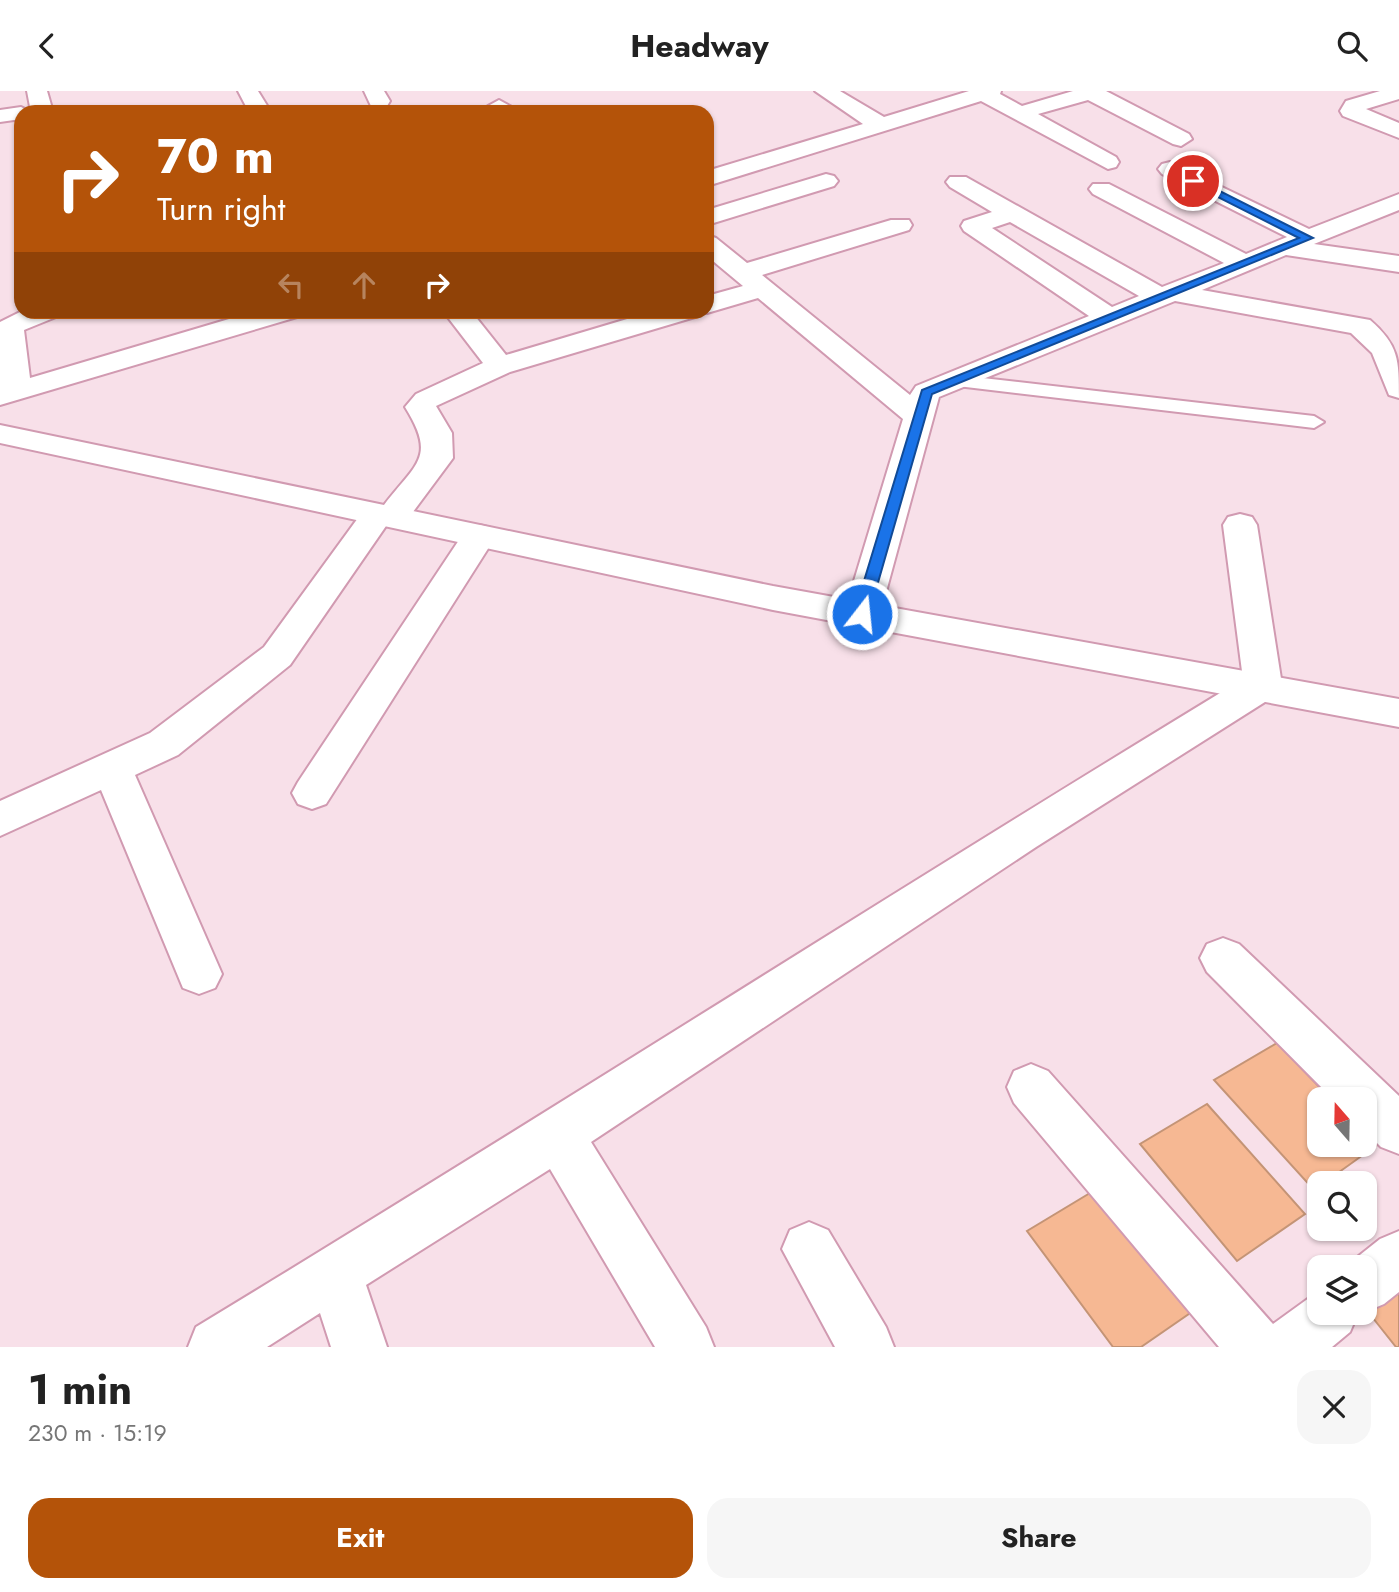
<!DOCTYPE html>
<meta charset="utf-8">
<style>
:root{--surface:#fff;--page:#f6f6f6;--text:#222;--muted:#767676;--accent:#b45309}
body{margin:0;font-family:Jost,sans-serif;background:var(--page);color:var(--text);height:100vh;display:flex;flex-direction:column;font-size:26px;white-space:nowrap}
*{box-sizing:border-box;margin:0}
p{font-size:23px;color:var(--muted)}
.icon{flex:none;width:38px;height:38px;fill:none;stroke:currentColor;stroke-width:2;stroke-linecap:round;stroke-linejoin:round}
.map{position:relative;height:1256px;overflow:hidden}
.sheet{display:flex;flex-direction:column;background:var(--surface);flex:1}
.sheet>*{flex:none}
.guide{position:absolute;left:14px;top:14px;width:700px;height:214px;border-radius:21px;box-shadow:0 2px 5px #0004;background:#b45309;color:#fff;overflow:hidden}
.needle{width:46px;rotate:340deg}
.buttons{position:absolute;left:1307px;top:996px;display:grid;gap:14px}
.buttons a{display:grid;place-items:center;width:70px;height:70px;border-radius:14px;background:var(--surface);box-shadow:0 2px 5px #0004;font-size:35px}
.pin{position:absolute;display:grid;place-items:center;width:60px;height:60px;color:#fff;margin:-30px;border:4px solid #fff;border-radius:50%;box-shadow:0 2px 7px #0007}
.me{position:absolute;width:77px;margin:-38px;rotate:16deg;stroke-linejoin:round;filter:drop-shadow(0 0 5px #0008)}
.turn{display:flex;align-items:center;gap:24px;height:147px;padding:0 28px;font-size:32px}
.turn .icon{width:91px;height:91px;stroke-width:2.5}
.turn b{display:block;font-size:49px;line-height:60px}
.lanes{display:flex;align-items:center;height:66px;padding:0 28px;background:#0003;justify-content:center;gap:35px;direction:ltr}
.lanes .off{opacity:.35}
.round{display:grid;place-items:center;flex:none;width:74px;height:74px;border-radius:21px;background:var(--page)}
.overview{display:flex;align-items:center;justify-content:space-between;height:119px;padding:0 28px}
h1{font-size:42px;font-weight:700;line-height:52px}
.primary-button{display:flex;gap:14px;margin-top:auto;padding:14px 28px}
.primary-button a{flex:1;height:80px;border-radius:21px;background:var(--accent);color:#fff;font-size:28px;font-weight:700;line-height:80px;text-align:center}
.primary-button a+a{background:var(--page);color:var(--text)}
header{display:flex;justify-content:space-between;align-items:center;height:91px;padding:0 28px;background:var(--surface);font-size:32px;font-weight:700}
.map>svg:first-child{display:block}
</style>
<header><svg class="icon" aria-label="back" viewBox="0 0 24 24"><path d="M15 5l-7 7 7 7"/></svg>Headway<svg class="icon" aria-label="search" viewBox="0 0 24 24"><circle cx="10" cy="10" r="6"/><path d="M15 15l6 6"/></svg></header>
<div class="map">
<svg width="1399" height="1256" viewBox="0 0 1399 1256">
<rect width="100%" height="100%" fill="#f8e0e9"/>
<!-- building -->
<path fill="#f6b893" stroke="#c49476" stroke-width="2" d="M 1277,952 L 1331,1008 L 1320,1008 L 1320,1054 L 1365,1054 L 1365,1043 L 1377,1054 L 1314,1099 L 1214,989 Z
M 1207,1013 L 1305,1123 L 1237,1170 L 1140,1053 Z
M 1100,1096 L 1196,1218 L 1141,1256 L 1113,1256 L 1027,1140 Z
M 1399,1189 L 1399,1256 L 1396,1256 L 1365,1217 L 1365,1212 Z"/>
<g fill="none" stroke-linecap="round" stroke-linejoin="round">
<defs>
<path id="lane" d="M 956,284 L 1314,325 L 1324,331 L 1314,337 L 949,294 L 946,290 L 949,286 Z"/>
<path id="street" d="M 27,0 L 47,0 L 53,21 L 31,21 Z
M 238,0 L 258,0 L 271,21 L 249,21 Z
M 364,0 L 384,0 L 390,10 L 387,15 L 371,15 Z
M 815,0 L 840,0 L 884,26 L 969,0 L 1001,0 L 1000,3 L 1022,15 L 1073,0 L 1106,0 L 1189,43 L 1192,48 L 1181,55 L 1173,53 L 1088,9 L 1038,23 L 1116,66 L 1119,71 L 1116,76 L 1108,78 L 981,10 L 707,95 L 707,80 L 863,33 Z
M 1380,0 L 1399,0 L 1399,8 L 1366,18 L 1399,32 L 1399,47 L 1343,25 L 1340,20 L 1346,10 Z
M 499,9 L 521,21 L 491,20 L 488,15 Z
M 21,16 L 31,21 L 21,21 L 21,28 L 0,31 L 0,19 Z
M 1170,71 L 1309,138 L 1399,103 L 1399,119 L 1314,153 L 1399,165 L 1399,181 L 1286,164 L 1202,199 L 1370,229 C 1399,254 1399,269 1399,307 L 1389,304 L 1372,262 L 1351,242 L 1175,210 L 939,306 L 880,523 L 875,532 L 862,535 L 849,532 L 844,523 L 903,328 L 758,207 L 707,222 L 701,220 L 707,220 L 707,205 L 743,195 L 707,165 L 707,144 L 716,147 L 747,172 L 891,129 L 909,129 L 912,134 L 909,139 L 762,184 L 910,304 L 916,295 L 1089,225 L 964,140 L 961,135 L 964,130 L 992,121 L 950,96 L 946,91 L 950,86 L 966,86 L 1162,196 L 1224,172 L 1093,103 L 1089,98 L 1093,93 L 1109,93 L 1246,163 L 1287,146 L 1162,83 L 1158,78 L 1162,73 ZM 1010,131 L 1139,205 L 1112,216 L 992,137 Z
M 826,83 L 834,85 L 838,90 L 834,95 L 707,134 L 707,119 Z
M 22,220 L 59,220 L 56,226 L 24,239 L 30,287 L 256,220 L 300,220 L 297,226 L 0,314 L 0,231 Z
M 443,220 L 471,220 L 506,264 L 654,220 L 698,220 L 695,226 L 510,281 L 436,315 L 452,342 L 453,367 L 404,433 L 386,435 L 290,574 L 178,664 L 135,684 L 222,883 L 215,897 L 199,903 L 183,897 L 101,699 L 0,745 L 0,710 L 150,642 L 264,556 L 366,416 L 384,414 C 416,372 437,367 405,316 L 416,303 L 483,272 Z
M 1240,423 L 1252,426 L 1257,434 L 1282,594 L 1276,604 L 1036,756 L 591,1051 L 706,1236 L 714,1256 L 655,1256 L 550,1078 L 366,1194 L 387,1256 L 331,1256 L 320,1222 L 267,1256 L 188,1256 L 196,1236 C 547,1023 892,801 1243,588 L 1223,434 L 1228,426 Z
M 479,434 L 491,437 L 496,445 L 326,713 L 312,718 L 298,713 L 292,702 L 298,691 L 467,437 Z
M 1223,847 L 1239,853 L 1399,1005 L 1399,1063 L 1381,1056 L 1365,1040 L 1365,1008 L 1333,1008 L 1207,881 L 1200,867 L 1207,853 Z
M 1031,973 L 1048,980 L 1273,1233 L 1320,1199 L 1320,1222 L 1358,1222 L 1350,1241 L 1332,1256 L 1219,1256 L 1014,1012 L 1007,996 L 1014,980 Z
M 809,1131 L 828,1139 L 886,1236 L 894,1256 L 835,1256 L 782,1158 L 790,1139 Z
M 1399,1140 L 1399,1201 L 1384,1213 L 1365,1221 L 1365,1176 L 1346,1175 L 1380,1148 Z"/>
<path id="secondary" d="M 0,334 L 773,495 L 1399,608 L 1399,636 L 773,519 L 0,352 Z"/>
</defs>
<!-- lane casing -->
<use href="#lane" stroke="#d19ab1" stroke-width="4"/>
<!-- street casing -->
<use href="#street" stroke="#d19ab1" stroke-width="4"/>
<!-- secondary casing -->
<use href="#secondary" stroke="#d19ab1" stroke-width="4"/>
<!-- lane -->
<use href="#lane" fill="#fff" fill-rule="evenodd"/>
<!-- street -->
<use href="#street" fill="#fff" fill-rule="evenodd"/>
<!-- secondary -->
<use href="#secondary" fill="#fff" fill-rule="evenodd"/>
</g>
<!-- route -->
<path fill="#1a73e8" stroke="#114b97" stroke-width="2" d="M 1190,88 L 1196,88 L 1313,147 L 932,303 L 869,523 L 867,527 L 856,527 L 854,523 L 922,299 L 1299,147 L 1190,92 Z"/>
</svg>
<div class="buttons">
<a><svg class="needle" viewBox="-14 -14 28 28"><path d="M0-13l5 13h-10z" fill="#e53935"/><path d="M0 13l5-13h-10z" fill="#767676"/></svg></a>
<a><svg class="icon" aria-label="search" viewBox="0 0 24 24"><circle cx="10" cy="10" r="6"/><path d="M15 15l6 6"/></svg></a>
<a><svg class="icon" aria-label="layers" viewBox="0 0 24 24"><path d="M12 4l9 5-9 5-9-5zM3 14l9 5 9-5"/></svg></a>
</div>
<div class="pin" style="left:1193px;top:90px;background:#d93025"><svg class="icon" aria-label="arrive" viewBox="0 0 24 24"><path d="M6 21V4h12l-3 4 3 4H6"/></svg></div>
<svg class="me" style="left:862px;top:523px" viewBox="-20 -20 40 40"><circle r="17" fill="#1a73e8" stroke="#fff" stroke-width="3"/><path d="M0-11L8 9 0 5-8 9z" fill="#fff"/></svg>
<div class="guide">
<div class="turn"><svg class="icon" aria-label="right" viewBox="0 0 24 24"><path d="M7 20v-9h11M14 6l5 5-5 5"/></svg><div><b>70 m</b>Turn right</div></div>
<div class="lanes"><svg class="icon off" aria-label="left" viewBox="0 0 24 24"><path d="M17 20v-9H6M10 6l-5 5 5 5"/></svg><svg class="icon off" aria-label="ahead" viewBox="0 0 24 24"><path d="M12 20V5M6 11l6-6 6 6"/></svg><svg class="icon" aria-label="right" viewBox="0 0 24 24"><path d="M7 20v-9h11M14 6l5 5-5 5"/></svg></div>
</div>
</div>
<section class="sheet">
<div class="overview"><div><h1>1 min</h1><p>230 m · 15:19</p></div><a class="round"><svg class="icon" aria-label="close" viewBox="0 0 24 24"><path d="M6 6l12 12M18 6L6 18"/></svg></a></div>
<div class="primary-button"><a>Exit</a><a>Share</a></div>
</section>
